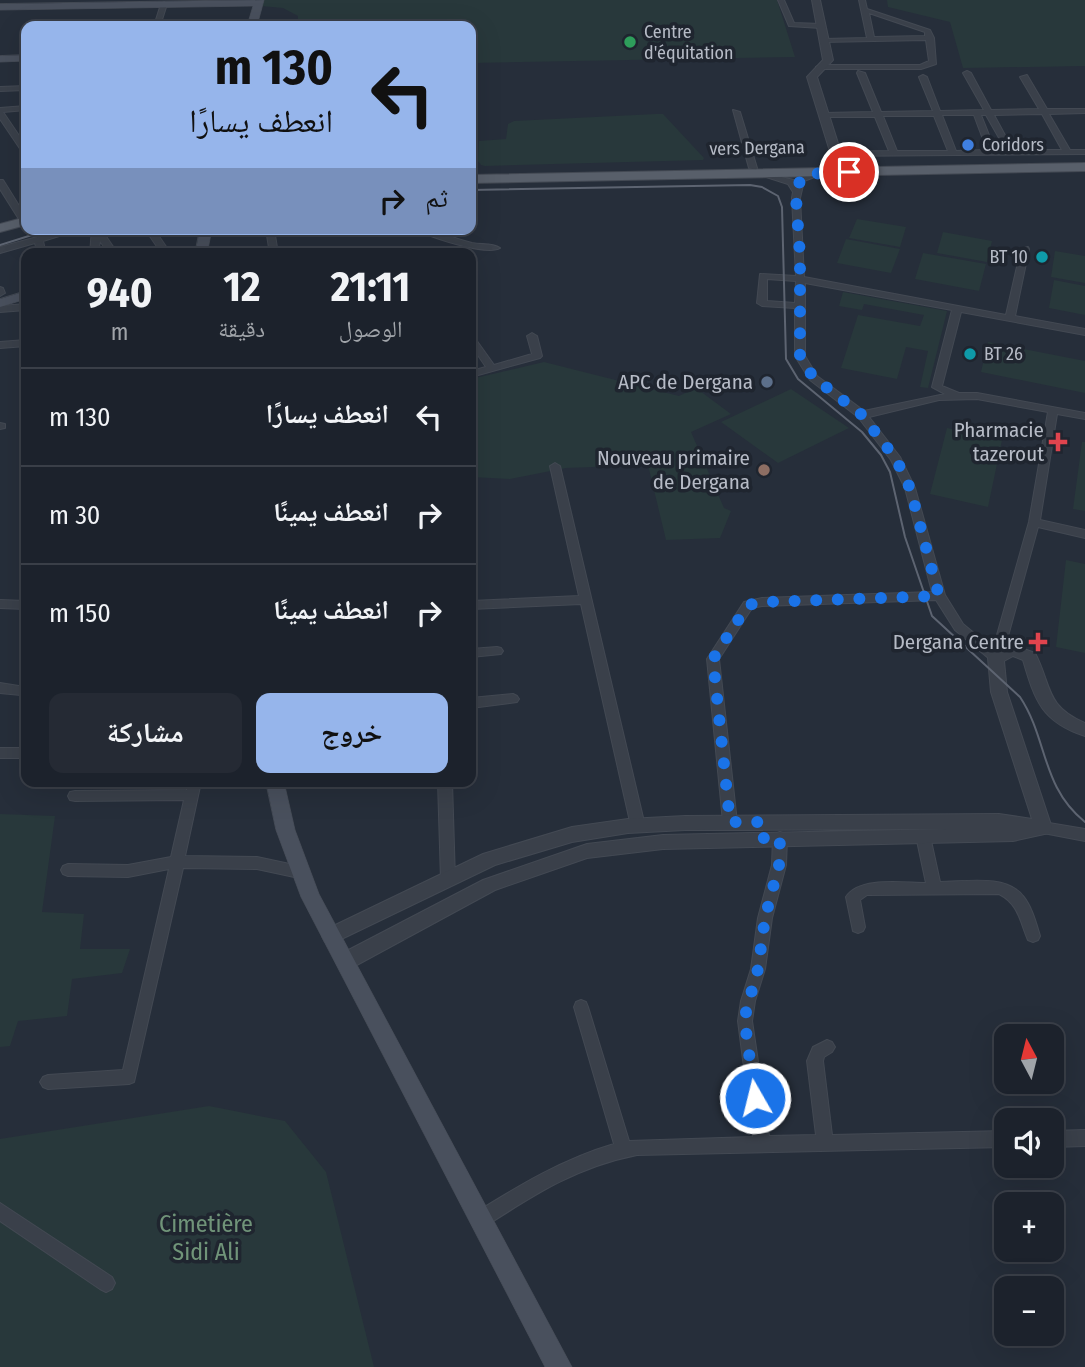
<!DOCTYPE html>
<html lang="ar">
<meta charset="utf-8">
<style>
:root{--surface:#1c222c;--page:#252a34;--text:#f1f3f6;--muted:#a0a4a9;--line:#3a3f48;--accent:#96b5eb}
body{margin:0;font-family:"Fira Sans Condensed","Noto Naskh Arabic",sans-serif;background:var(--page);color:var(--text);direction:rtl;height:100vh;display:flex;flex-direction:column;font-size:26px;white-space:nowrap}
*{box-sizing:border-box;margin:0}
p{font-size:23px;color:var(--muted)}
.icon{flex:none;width:38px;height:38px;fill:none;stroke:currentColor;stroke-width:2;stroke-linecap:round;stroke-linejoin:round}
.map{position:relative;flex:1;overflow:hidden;direction:ltr}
.sheet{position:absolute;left:21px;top:248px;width:455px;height:539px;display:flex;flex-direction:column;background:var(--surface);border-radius:14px;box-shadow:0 7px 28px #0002,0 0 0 2px var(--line);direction:rtl}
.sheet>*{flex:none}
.hud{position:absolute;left:21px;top:21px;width:455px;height:214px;border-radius:14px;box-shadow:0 7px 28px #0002,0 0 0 2px var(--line);direction:rtl;background:#96b5eb;color:#111;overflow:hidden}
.needle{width:46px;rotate:353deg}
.tools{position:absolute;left:994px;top:1024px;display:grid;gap:14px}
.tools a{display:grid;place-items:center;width:70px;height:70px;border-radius:14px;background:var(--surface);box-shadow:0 7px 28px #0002,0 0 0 2px var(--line);font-size:35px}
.pin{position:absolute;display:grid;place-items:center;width:60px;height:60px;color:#fff;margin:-30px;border:4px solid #fff;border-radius:50%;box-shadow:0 2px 7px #0007}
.me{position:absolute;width:77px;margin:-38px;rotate:352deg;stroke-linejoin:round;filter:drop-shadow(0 0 5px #0008)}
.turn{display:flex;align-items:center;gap:24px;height:147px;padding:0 28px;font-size:32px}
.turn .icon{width:91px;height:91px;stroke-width:2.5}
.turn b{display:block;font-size:49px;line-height:60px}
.then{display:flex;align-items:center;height:66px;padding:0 28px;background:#0003;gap:14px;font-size:26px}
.eta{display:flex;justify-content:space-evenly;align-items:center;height:119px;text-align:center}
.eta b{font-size:42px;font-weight:700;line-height:49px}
.action{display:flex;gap:14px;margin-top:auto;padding:14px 28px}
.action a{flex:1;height:80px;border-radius:14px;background:var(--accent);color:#111;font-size:28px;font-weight:700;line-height:80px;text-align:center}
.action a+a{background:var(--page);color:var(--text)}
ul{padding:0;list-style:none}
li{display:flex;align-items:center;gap:21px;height:98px;padding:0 28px;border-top:2px solid var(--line)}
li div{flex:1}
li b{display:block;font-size:26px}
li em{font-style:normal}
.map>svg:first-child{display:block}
</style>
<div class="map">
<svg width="1085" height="1367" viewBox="0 0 1085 1367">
<rect width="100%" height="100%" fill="#262e3a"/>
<!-- green -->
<path fill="#28383b" d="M 262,0 L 777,0 L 795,57 L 471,63 L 471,26 L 298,26 L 298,16 L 283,8 L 261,6 Z
M 887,0 L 1085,0 L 1085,66 L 963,68 L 950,22 L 888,7 Z
M 656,114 L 663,114 L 704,158 L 703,160 L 485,166 L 481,165 L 478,161 L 479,141 L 506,139 L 508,124 L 514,121 Z
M 857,219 L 906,227 L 900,247 L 849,238 Z
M 943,232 L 992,241 L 987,262 L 937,253 Z
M 846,239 L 900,249 L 891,273 L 837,263 Z
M 1055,251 L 1085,256 L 1085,283 L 1051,277 Z
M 923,253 L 986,264 L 979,291 L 915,279 Z
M 1054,280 L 1085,286 L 1085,315 L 1049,308 Z
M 843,292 L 947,311 L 928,388 L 920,387 L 928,351 L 906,347 L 897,379 L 841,368 L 858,315 L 920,326 L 924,315 L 864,304 L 862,310 L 839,306 Z
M 988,342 L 1085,361 L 1085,393 L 981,372 Z
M 544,362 L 679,396 L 696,388 L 731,414 L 691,432 L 724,508 L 731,511 L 720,538 L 666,540 L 648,465 L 566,468 L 510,479 L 471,477 L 471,379 Z
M 791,389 L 849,428 L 778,463 L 721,422 Z
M 947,428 L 1002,440 L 988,507 L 930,494 Z
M 1082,442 L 1085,442 L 1085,511 L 1073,509 Z
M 1066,560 L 1085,564 L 1085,653 L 1056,647 Z
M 0,814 L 55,816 L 42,912 L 84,914 L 80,949 L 130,949 L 122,973 L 72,979 L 67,1016 L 18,1021 L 10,1046 L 0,1047 Z
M 209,1106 L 285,1121 L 326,1172 L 374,1367 L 0,1367 L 0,1139 Z"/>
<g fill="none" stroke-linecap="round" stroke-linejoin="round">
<defs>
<path id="minor" d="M 778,0 L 784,0 L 794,23 L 821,24 L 824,26 L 821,28 L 789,26 Z
M 859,0 L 865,0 L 867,9 L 930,30 L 934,38 L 936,64 L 921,69 L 817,69 L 816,67 L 820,65 L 920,65 L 929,61 L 926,40 L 822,42 L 820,41 L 824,39 L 867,38 ZM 869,13 L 925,32 L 925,36 L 874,37 Z
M 164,2 L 167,4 L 160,26 L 154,26 L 161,4 Z
M 858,71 L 865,73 L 881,112 L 933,111 L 919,77 L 923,75 L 927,77 L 940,111 L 984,110 L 963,73 L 967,71 L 971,73 L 991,110 L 1039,109 L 1020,77 L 1027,75 L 1047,109 L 1085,109 L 1085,113 L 1049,114 L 1070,150 L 1085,150 L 1085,154 L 833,156 L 833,152 L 836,152 L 889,151 L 875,117 L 824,117 L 820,115 L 824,113 L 873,112 L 857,73 ZM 1042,114 L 1062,150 L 1013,150 L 994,115 ZM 942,115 L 974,115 L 987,150 L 956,151 ZM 981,115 L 986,115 L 1006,150 L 995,150 ZM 883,116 L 934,116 L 948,151 L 897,151 Z
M 26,86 L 26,90 L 0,91 L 0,87 Z
M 26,106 L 26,110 L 3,112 L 26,146 L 26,153 L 23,153 L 0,119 L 0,108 Z
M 733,110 L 740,112 L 757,168 L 756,170 L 749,168 Z
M 818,171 L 825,173 L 804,181 L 800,198 L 804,277 L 1006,315 L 1021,249 L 1028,247 L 1029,249 L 1015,316 L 1085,329 L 1085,335 L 961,312 L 942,386 L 959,393 L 977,393 L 1085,413 L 1085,419 L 1057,414 L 1040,520 L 1085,530 L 1085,538 L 1038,527 L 1002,658 L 996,662 L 992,661 L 955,630 L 936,600 L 762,606 L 752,608 L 719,659 L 737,822 L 735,826 L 730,828 L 725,826 L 723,822 L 707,659 L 744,602 L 762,598 L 932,592 L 905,488 L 891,460 L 858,417 L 810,380 L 795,356 L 795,308 L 762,306 L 757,303 L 760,274 L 796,276 L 792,198 L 793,192 L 788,184 L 760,175 L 764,173 L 794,180 L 795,182 L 797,178 ZM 767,279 L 796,281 L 795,303 L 767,301 ZM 805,283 L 952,310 L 932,387 L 945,394 L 864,411 L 817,376 L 805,356 ZM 977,399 L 1048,412 L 1029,522 L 993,649 L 963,624 L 945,595 L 915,488 L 900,457 L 869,417 L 939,400 Z
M 0,180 L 3,180 L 26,217 L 26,224 L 22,224 L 0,189 Z
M 67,229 L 82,229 L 43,241 L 46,254 L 38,254 L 35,243 L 0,253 L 0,247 Z
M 92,229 L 101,229 L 118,254 L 109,254 L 100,241 L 98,254 L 90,254 Z
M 145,229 L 154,229 L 171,254 L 162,254 Z
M 266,229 L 274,229 L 278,254 L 270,254 Z
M 415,229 C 435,229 452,238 472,243 C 482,245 492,243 500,248 C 487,256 429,237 415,229 Z
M 0,287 L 3,288 L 5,293 L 0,296 Z
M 26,304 L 26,310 L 0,312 L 0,306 Z
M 532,333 L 537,336 L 542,356 L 540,358 L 471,377 L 471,371 L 486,367 L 471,345 L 471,336 L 474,337 L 494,365 L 532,354 L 527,336 Z
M 26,340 L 26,346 L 0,348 L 0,342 Z
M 0,423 L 5,424 L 5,428 L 0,429 Z
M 555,463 L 560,466 L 645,826 L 643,830 L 638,832 L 633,830 L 631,826 L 581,604 L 471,609 L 471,601 L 579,596 L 550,466 Z
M 0,600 L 26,601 L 26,609 L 0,608 Z
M 497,647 L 501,648 L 503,651 L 501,654 L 471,657 L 471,649 Z
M 0,683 L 25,687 L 26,692 L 21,695 L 0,693 Z
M 513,694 L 517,696 L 519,699 L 517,702 L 471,708 L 471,698 Z
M 0,748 L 26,748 L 26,758 L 0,758 Z
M 188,782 L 201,782 L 185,856 L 257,857 L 299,866 L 304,868 L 306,872 L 304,876 L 299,878 L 257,869 L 183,868 L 134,1082 L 129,1084 L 48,1089 L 43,1087 L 40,1082 L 43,1077 L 48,1075 L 123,1070 L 169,869 L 128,877 L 68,876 L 63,874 L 61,870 L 63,866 L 68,864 L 128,865 L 171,857 L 184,800 L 75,801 L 70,800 L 68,796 L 70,792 L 75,791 L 187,790 Z
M 438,782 L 452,782 L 455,880 L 453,884 L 448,886 L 443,884 L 441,880 Z
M 1043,822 L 1085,829 L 1085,841 L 1038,832 L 1036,828 L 1038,824 Z
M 923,830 L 928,832 L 930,836 L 940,882 C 965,882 1006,874 1023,896 C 1032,907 1036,923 1040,936 L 1038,940 L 1033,942 L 1028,940 C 1020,922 1019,904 999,894 L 867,895 L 860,900 L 865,927 L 863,931 L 858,933 L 853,931 L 846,897 C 859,876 904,883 926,883 L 916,836 L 918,832 Z
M 780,832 L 785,834 L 787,838 L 786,865 L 772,918 L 765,969 L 755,1001 L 752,1021 L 769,1136 L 816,1135 L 807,1061 L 813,1047 L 827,1040 L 832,1042 L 835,1047 L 832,1052 L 824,1057 L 823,1061 L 832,1135 L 1006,1131 L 1006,1147 L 637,1155 C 577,1167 537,1193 487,1225 L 481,1227 L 475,1225 L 473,1219 L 475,1213 C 520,1185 563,1159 614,1144 L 574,1007 L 576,1002 L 581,1000 L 586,1002 L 588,1007 L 629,1141 L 753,1137 L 738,1021 L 741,1001 L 751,969 L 758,918 L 772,865 L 773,838 L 775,834 Z
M 1085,1130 L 1085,1146 L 1052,1147 L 1052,1131 Z
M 0,1203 L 112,1277 L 115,1283 L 112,1289 L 106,1292 L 100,1289 L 0,1221 Z"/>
<path id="tertiary" d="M 812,0 L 820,0 L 833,60 L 817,77 L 842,156 L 855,166 L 850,169 L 832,158 L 807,77 L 823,60 Z
M 1013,645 L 1035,653 C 1052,686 1045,706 1085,723 L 1085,736 C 1042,722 1035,701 1023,660 L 1013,656 L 1004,661 L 1007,692 L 1052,828 L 1049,833 L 1013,841 L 663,849 L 587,858 L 495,890 L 353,967 L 346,969 L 339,967 L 337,961 L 339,955 L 483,880 L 587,844 L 663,835 L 948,829 L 685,830 L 628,833 L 572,842 L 495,865 L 331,944 L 325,942 L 322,936 L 325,930 L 483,854 L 572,827 L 628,819 L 685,816 L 999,814 L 1032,819 L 991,692 L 988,658 L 995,651 Z"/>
<path id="secondary" d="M 264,0 L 257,26 L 247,26 L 253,6 L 0,10 L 0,4 Z
M 26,55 L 26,61 L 0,62 L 0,56 Z
M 200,229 L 212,229 L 207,254 L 195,254 Z
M 26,291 L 26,299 L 0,307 L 0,299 Z
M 266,782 L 284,782 L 295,830 L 319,894 L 572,1367 L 545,1367 L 301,897 L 276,830 Z"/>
<path id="primary" d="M 1085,163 L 1085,171 L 471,183 L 471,175 Z
M 26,217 L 26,225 L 0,232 L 0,224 Z"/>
</defs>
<!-- minor casing -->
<use href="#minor" stroke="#434953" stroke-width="2"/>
<!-- tertiary casing -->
<use href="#tertiary" stroke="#434953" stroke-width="2"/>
<!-- secondary casing -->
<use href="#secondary" stroke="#434953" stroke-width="1"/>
<!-- primary casing -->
<use href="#primary" stroke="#434953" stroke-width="2"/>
<!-- minor -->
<use href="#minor" fill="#3a404a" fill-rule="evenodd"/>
<!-- tertiary -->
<use href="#tertiary" fill="#3a404a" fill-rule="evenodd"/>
<!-- secondary -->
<use href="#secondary" fill="#49505d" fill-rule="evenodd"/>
<!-- primary -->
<use href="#primary" fill="#585f6a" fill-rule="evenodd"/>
<!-- tram -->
<path stroke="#5d6471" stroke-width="2" d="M 471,190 L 750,185 L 762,187 L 778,196 L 782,207 L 786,359 L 798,379 L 862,432 L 881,455 L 890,472 L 905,537 L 932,616 L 1020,697 C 1048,739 1041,787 1085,822
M 0,245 L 51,229"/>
</g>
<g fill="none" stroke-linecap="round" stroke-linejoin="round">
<!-- route -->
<path stroke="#1a73e8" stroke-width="12" stroke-dasharray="0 21.6" d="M 755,1098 L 746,1031 L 746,1011 L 758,969 L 765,918 L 779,865 L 780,838 L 759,838 L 758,822 L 730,822 L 713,659 L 748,605 L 762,602 L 939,596 L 910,488 L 896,459 L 862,415 L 813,377 L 800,356 L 800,256 L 796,198 L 800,180 C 815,171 832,172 849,172"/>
</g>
<!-- markers -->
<circle fill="#2e9e5b" stroke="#1f252f" stroke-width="2.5" cx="630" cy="42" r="7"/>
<circle fill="#3f7fe0" stroke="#1f252f" stroke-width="2.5" cx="968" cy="145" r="7"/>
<g fill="#0f9aa8" stroke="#1f252f" stroke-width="2.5">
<circle cx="1042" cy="257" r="7"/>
<circle cx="970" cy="354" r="7"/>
</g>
<circle fill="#5c6f8a" stroke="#1f252f" stroke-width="2.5" cx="767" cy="382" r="7"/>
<g fill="#e0444e" stroke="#1f252f" stroke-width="2.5">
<path d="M1054.5 431.5h7v7h7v7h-7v7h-7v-7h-7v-7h7z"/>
<path d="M1034.5 631.5h7v7h7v7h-7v7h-7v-7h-7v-7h7z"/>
</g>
<circle fill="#8d6e63" stroke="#1f252f" stroke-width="2.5" cx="764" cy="470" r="7"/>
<g text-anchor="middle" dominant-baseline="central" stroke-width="7" stroke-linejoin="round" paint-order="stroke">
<!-- far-poi labels -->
<g font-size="18" fill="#b6bbc6" stroke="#1f252f" text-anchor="start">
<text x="644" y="32">Centre<tspan x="644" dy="21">d'équitation</tspan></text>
<text x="982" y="145">Coridors</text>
<text x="1028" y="257" text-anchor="end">BT 10</text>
<text x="984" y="354">BT 26</text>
</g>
<!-- far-street labels -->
<g font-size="18" fill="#b6bbc6" stroke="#1f252f">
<text transform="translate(757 148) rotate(-1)">vers Dergana</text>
</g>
<!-- poi labels -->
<g font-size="21" fill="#b6bbc6" stroke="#1f252f" text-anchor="end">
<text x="753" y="382">APC de Dergana</text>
<text x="1044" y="430">Pharmacie<tspan x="1044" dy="24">tazerout</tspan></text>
<text x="750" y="458">Nouveau primaire<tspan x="750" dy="24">de Dergana</tspan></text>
<text x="1024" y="642">Dergana Centre</text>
</g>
<!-- near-park labels -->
<g font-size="24" fill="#709479" stroke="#1f252f">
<text x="206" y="1224">Cimetière<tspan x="206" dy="28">Sidi Ali</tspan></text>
</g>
</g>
</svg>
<div class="tools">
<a><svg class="needle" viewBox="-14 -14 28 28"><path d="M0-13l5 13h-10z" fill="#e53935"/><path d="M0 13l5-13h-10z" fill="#a0a4a9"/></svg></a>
<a><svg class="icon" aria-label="sound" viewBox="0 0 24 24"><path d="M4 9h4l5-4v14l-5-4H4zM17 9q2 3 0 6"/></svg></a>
<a>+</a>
<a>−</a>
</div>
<div class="pin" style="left:849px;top:172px;background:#d93025"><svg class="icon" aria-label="arrive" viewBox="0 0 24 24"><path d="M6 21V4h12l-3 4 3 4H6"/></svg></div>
<svg class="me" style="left:755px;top:1098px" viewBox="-20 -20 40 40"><circle r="17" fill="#1a73e8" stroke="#fff" stroke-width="3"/><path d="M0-11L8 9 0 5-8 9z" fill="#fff"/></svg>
<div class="hud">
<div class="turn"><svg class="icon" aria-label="left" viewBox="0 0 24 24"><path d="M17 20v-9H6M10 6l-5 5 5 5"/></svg><div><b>130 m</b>انعطف يسارًا</div></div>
<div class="then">ثم<svg class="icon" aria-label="right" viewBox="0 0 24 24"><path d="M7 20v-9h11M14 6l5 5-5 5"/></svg></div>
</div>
<section class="sheet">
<div class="eta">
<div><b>21:11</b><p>الوصول</p></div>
<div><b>12</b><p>دقيقة</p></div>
<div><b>940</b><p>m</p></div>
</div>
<ul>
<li><svg class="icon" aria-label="left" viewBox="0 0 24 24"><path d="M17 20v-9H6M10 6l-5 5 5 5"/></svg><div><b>انعطف يسارًا</b></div><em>130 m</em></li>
<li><svg class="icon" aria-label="right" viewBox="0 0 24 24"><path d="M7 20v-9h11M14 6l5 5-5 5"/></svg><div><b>انعطف يمينًا</b></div><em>30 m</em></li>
<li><svg class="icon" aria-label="right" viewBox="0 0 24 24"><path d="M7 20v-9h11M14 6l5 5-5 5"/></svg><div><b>انعطف يمينًا</b></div><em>150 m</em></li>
</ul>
<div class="action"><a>خروج</a><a>مشاركة</a></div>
</section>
</div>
